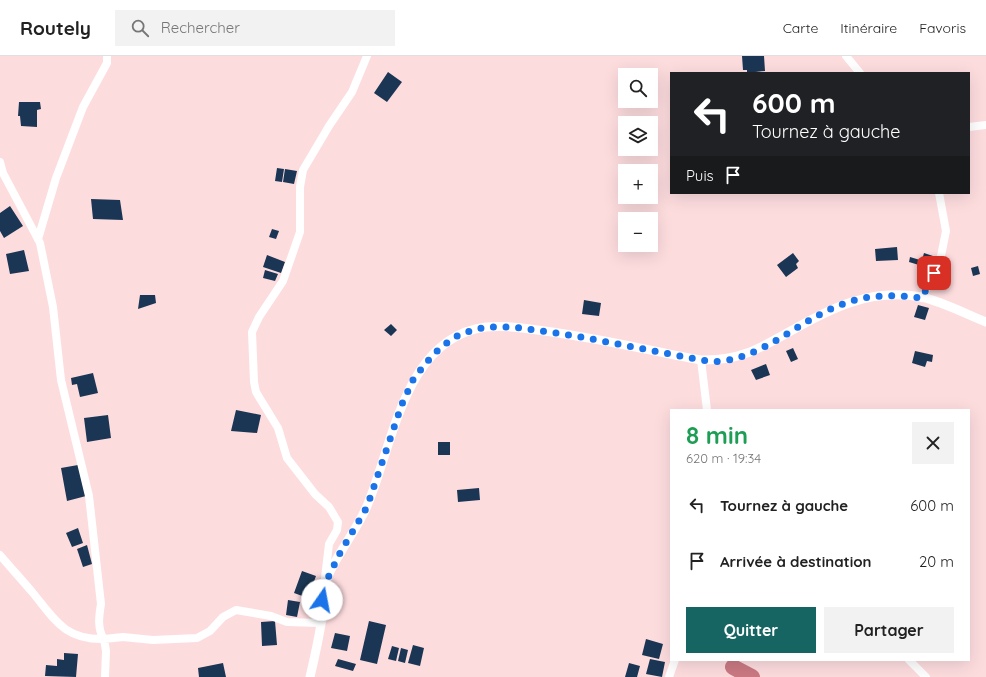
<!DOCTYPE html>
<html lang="fr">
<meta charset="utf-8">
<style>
:root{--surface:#fff;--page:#f2f2f2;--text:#222;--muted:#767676;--line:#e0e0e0;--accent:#176563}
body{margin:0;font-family:Quicksand,sans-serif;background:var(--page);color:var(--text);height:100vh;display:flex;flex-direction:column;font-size:15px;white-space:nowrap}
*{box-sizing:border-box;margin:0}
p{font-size:13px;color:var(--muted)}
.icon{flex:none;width:22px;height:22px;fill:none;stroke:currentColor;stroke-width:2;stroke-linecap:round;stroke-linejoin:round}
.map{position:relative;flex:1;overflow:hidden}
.sheet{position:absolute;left:670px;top:353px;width:300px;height:252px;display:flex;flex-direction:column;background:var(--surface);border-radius:0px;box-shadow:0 4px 16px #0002}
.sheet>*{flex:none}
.top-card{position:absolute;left:670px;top:16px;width:300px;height:122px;border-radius:0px;box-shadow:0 4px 16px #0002;background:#202124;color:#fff;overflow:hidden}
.buttons{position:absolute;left:618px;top:12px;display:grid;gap:8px}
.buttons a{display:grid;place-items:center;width:40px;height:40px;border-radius:0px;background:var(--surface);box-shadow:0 4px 16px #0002;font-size:20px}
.pin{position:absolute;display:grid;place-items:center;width:34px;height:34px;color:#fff;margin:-17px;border-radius:8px;box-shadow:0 2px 6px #0006}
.me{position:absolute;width:44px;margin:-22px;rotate:12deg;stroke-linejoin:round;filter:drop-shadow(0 0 3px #0008)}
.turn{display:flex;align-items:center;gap:14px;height:84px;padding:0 16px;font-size:18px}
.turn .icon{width:52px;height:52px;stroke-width:2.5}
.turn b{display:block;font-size:28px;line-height:34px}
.then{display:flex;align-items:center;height:38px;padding:0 16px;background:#0003;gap:8px;font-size:15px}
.round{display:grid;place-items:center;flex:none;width:42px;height:42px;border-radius:0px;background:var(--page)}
.summary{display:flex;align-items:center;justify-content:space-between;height:68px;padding:0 16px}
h1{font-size:24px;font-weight:800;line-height:30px;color:#1e9e55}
.button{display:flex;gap:8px;margin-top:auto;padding:8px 16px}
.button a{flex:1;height:46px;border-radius:0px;background:var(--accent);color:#fff;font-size:16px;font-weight:800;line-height:46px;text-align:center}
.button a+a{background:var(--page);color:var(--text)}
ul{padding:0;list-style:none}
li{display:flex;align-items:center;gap:12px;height:56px;padding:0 16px}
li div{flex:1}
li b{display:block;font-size:15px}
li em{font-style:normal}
header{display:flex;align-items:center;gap:24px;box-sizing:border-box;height:56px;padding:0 20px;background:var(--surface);border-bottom:1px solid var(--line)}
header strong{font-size:19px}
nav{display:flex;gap:22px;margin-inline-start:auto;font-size:14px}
.search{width:280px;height:36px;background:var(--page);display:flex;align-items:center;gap:10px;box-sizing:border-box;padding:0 14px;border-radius:0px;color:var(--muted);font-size:15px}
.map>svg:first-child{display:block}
</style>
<header>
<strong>Routely</strong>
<div class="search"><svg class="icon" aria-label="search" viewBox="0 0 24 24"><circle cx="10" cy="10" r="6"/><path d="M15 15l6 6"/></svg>Rechercher</div>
<nav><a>Carte</a><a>Itinéraire</a><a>Favoris</a></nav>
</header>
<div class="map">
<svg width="986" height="621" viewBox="0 0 986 621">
<rect width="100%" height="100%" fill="#fddcde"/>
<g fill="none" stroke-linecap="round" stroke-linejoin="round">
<!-- river -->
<path stroke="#ca7983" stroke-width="16" d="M 733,611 L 752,621"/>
</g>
<!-- building -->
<path fill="#1b3654" d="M 742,0 L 764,0 L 765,15 L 747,17 L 747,14 L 743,14 Z
M 388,16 L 402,26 L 387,46 L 374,37 Z
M 19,46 L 40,46 L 41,53 L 37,54 L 37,71 L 21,70 L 20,60 L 18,60 Z
M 277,112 L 284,113 L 282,126 L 275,125 Z
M 285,113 L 297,115 L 294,128 L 283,126 Z
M 91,143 L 120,144 L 123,164 L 93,163 Z
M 10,150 L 23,170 L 4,182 L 0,175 L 0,157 Z
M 272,173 L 279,175 L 276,183 L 269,181 Z
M 897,191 L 898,204 L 876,205 L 875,193 Z
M 24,194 L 29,215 L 10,218 L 6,198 Z
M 793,197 L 799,205 L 796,208 L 798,212 L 786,221 L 777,209 Z
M 924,197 L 933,200 L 929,214 L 920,211 Z
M 267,199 L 285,206 L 281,217 L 263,211 Z
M 910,201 L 920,204 L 919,209 L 909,206 Z
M 978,210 L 980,218 L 973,220 L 971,212 Z
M 265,214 L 278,218 L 275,225 L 263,222 Z
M 140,239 L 155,239 L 156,247 L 138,253 Z
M 584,244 L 601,247 L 599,260 L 582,258 Z
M 918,249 L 929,252 L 925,264 L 914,261 Z
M 391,268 L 397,274 L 391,280 L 384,274 Z
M 793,292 L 798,303 L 791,306 L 786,295 Z
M 915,295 L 933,299 L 932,306 L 927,305 L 925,311 L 912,307 Z
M 766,308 L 770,319 L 756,324 L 751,314 Z
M 93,317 L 98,337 L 80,341 L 77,328 L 72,329 L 71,322 Z
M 236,354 L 261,359 L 257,377 L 231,375 Z
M 108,359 L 111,382 L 87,386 L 84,362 Z
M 438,386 L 450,386 L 450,399 L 438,399 Z
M 78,409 L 86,440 L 67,445 L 61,412 Z
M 479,432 L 480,444 L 458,446 L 457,434 Z
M 78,472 L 83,487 L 72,491 L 66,477 Z
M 87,489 L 92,508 L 83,511 L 77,493 Z
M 302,515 L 316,520 L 308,542 L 294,537 Z
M 288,544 L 300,546 L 297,561 L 286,559 Z
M 275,565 L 277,589 L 262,590 L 261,566 Z
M 369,565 L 386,569 L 377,608 L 360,604 Z
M 335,577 L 350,580 L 347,595 L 331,592 Z
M 646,583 L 663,588 L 659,603 L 642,599 Z
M 413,589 L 424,592 L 420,610 L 408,607 Z
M 392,590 L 399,592 L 396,605 L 388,603 Z
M 401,592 L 408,594 L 405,607 L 398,605 Z
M 64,597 L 78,598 L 76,621 L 45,620 L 46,609 L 57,610 L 57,603 L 64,604 Z
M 338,603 L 356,608 L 353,615 L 335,610 Z
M 650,603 L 665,606 L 662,621 L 646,618 Z
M 223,607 L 226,621 L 199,621 L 198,612 Z
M 629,607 L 640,610 L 637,621 L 625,621 Z"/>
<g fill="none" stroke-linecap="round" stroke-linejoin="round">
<!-- minor -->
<path stroke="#fff" stroke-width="8" d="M 846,0 L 860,17
M 969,71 L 986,69
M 0,106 L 3,117 L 40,187 L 53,251 L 61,324 L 89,440 L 101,548 C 99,560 97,573 104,583 L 123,581 L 153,584 L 197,582 L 210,575 L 223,561 L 236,554 L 271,560 L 287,566 L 321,567
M 38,183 L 56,122 L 83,51 L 107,7 L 107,0
M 922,242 L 940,205 L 946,175 L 939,137
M 701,304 L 707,354
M 0,499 C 11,512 22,524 33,537 C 55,564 65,584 104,583 L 106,595 L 105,621
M 325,522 L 329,488 L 337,474 L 338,466 L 329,451 L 315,438 L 287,402 L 278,372 L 256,336 L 254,326 L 252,276 L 259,261 L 283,225 L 300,176 L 300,131 L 303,114 L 329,70 L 352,36 L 367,0
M 909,604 L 926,621
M 669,621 L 675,604"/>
<!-- tertiary -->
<path stroke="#fff" stroke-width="9" d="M 310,621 C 314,604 318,586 321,568 C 323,557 320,542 324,531 C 333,502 355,478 367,450 C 393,390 404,281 486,271 C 508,269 530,273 552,276 C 602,283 651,295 701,304 C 738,305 757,294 789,276 C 831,252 870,232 921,241 C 941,245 966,258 986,266"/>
</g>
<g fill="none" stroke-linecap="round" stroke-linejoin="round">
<!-- route -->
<path stroke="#1a73e8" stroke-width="7" stroke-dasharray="0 12.6" d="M 322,544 L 323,532 L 340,497 L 367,451 L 402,348 L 413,324 L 425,308 L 441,291 L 460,278 L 485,271 L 514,271 L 576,280 L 701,304 C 708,305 715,306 722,305 C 769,299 805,259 849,246 C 872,238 898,239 922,242 L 934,217"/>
</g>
</svg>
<div class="buttons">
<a><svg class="icon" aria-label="search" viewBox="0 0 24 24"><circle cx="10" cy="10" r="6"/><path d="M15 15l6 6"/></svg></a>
<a><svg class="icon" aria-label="layers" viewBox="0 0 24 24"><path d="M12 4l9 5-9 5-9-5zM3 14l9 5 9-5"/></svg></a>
<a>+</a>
<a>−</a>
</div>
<div class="pin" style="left:934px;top:217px;background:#d93025"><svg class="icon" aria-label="arrive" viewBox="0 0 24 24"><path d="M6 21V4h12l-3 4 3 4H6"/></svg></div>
<svg class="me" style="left:322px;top:544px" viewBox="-20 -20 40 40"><circle r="19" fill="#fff"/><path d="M0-13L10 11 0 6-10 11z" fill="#1a73e8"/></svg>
<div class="top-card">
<div class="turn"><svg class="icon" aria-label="left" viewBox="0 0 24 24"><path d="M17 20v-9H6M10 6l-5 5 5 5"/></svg><div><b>600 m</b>Tournez à gauche</div></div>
<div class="then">Puis<svg class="icon" aria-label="arrive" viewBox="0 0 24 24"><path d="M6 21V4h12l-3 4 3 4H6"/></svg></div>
</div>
<section class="sheet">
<div class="summary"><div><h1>8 min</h1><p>620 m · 19:34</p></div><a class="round"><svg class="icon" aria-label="close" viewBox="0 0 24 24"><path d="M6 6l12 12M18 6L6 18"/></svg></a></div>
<ul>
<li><svg class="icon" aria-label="left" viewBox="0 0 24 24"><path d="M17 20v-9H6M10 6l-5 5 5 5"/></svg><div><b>Tournez à gauche</b></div><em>600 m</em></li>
<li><svg class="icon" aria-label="arrive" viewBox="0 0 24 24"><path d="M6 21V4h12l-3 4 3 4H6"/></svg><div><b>Arrivée à destination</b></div><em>20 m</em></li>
</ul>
<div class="button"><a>Quitter</a><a>Partager</a></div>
</section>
</div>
